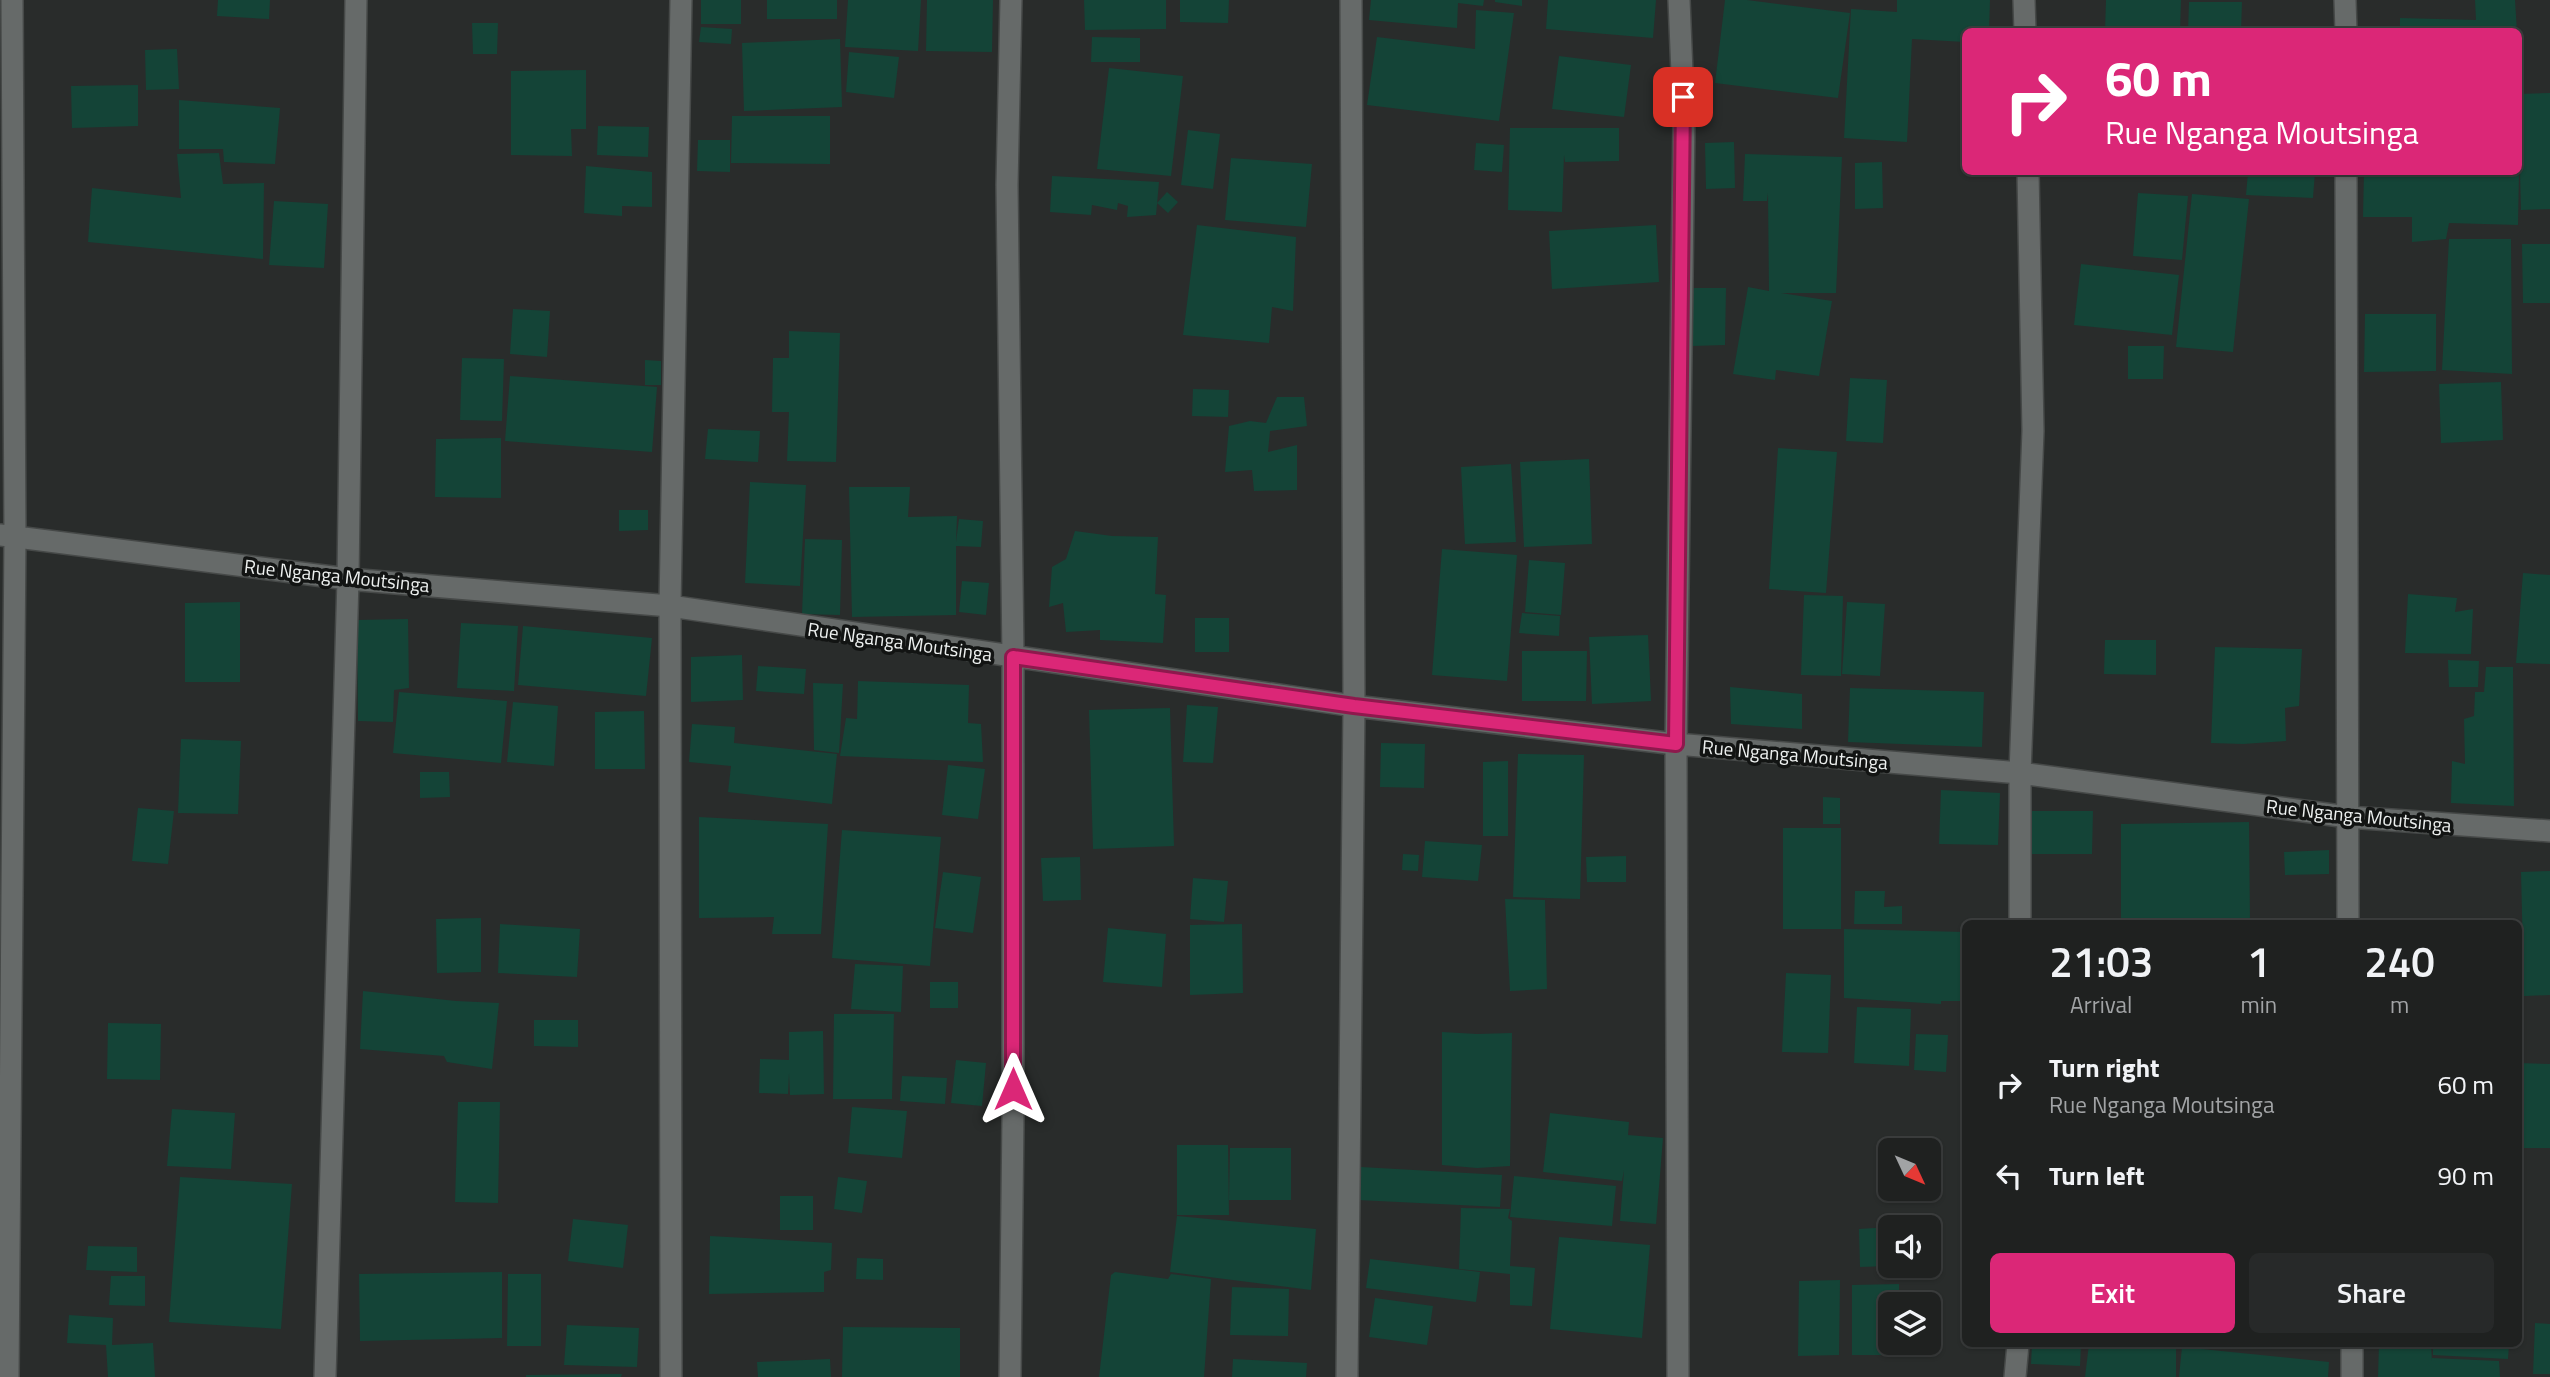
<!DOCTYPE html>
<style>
:root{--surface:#1f2120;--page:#272929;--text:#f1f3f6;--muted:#a1a3a5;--line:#3c3e3e;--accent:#db2777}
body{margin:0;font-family:"Titillium Web",sans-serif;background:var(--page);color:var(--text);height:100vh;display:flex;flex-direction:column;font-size:26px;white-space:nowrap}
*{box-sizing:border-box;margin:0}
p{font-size:23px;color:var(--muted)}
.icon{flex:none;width:38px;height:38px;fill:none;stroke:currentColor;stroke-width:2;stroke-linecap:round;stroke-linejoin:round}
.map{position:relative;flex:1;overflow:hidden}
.panel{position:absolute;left:1962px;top:920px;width:560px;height:427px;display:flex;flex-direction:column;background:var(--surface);border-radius:10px;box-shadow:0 2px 5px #0004,0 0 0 2px var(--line)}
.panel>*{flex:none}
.top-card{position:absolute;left:1962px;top:28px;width:560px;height:147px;border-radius:10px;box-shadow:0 2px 5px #0004,0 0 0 2px var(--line);background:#db2777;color:#fff;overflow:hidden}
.needle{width:46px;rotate:134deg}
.buttons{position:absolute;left:1878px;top:1138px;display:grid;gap:14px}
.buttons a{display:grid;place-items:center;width:63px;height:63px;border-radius:10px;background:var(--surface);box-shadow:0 2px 5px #0004,0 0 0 2px var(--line);font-size:35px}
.pin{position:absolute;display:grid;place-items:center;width:60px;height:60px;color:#fff;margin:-30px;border-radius:14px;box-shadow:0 4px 10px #0006}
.me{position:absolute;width:77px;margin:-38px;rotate:0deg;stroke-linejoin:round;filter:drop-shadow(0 0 5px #0008)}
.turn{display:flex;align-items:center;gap:24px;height:147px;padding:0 28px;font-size:32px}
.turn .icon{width:91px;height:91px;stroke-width:2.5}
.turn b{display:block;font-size:49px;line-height:60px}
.eta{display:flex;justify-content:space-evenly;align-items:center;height:119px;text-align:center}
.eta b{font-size:42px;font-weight:600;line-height:49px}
.button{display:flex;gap:14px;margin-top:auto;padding:14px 28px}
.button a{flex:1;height:80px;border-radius:10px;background:var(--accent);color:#fff;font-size:28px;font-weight:600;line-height:80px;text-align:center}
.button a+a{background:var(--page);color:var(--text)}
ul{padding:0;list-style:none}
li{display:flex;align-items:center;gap:21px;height:91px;padding:0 28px}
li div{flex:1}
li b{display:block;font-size:26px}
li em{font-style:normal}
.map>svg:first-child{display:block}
</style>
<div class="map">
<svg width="2550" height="1377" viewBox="0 0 2550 1377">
<rect width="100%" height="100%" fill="#292c2b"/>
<!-- building -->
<path fill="#144437" d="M 218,0 L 270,0 L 269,19 L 217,16 Z
M 701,0 L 741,0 L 741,24 L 701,24 Z
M 767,0 L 837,0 L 837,19 L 767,19 Z
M 848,0 L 921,0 L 918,51 L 845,47 Z
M 927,0 L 993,0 L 992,52 L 926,51 Z
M 1084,0 L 1166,0 L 1166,29 L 1085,30 Z
M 1180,0 L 1229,0 L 1228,23 L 1180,22 Z
M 1371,0 L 1484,0 L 1483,6 L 1458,3 L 1457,28 L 1369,20 Z
M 1495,0 L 1522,0 L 1522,6 L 1495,2 Z
M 1548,0 L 1656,0 L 1653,38 L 1546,29 Z
M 1725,0 L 1747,0 L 1850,13 L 1838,98 L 1715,83 Z
M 1897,0 L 1990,0 L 1989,32 L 1965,32 L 1965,42 L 1912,39 L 1907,142 L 1844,138 L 1851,9 L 1897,12 Z
M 2106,0 L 2181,0 L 2180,32 L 2105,32 Z
M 2475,0 L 2515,0 L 2517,32 L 2400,32 L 2400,18 L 2476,20 Z
M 2189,2 L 2242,2 L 2241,32 L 2188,32 Z
M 1476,10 L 1514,13 L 1499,121 L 1367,105 L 1377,37 L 1475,49 Z
M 472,23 L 498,23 L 497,54 L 473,54 Z
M 701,27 L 732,29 L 731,44 L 699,42 Z
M 1092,37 L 1140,38 L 1140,62 L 1091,62 Z
M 840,39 L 842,107 L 744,111 L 742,43 Z
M 177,49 L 179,89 L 146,90 L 145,50 Z
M 849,52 L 899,57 L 894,98 L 846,92 Z
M 1559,56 L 1631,65 L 1624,117 L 1552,109 Z
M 1109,68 L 1183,76 L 1171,176 L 1097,169 Z
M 586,70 L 586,129 L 571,129 L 572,156 L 511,155 L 511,71 Z
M 138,85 L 138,126 L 72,128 L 71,86 Z
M 2550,93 L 2550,209 L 2521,210 L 2518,94 Z
M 179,100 L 280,108 L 275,164 L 224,162 L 223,149 L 179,149 Z
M 732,116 L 830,116 L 830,164 L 731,163 Z
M 598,126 L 649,127 L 648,157 L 597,155 Z
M 1510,128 L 1619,128 L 1619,161 L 1565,162 L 1564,155 L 1562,212 L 1508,210 Z
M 1188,130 L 1220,134 L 1213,189 L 1181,185 Z
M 698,140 L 730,140 L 730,172 L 697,171 Z
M 1734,142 L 1735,188 L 1706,189 L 1705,143 Z
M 1476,143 L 1504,145 L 1502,172 L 1474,170 Z
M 219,153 L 223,184 L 264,183 L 263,259 L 88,242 L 92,188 L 181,198 L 177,154 Z
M 1745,154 L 1842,157 L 1836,293 L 1781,293 L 1832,301 L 1819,376 L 1776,370 L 1775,380 L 1733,374 L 1748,287 L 1769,291 L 1768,193 L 1767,201 L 1743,201 Z
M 1231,158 L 1312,164 L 1306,227 L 1225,220 Z
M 1882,162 L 1883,208 L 1855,209 L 1855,163 Z
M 586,166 L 652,172 L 652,207 L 622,206 L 622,216 L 584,213 Z
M 2248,172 L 2315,172 L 2313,198 L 2246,195 Z
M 2364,172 L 2519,172 L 2518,225 L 2449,223 L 2446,239 L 2412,242 L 2412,217 L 2363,217 Z
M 1052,176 L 1159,182 L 1156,215 L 1127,217 L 1128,206 L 1118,203 L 1117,210 L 1092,205 L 1091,215 L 1050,212 Z
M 1167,192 L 1178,202 L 1168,213 L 1157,203 Z
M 2138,193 L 2188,196 L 2182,260 L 2133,256 Z
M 2192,194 L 2249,199 L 2233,352 L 2176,347 Z
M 274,201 L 328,204 L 324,268 L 269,265 Z
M 1197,225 L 1296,237 L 1293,311 L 1272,307 L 1269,343 L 1183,335 Z
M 1656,225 L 1659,282 L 1552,289 L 1549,231 Z
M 2449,239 L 2511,239 L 2512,374 L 2442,370 Z
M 2522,244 L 2550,244 L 2550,303 L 2523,303 Z
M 2081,264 L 2179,275 L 2172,335 L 2074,325 Z
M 1692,288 L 1726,288 L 1725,345 L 1692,346 Z
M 513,309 L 550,311 L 547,357 L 510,354 Z
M 2365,314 L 2436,314 L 2436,371 L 2364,372 Z
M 789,331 L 840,333 L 836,462 L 787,461 L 789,412 L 772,412 L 773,358 L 789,358 Z
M 2128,346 L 2164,346 L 2163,379 L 2128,379 Z
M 462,358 L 504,359 L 502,421 L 460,420 Z
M 645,360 L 661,361 L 661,385 L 645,385 Z
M 510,376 L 657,387 L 652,452 L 505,441 Z
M 1850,378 L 1887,380 L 1883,443 L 1846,441 Z
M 2501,382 L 2503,440 L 2441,443 L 2439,384 Z
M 1193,389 L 1229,390 L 1228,417 L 1192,416 Z
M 1277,397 L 1304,397 L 1307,426 L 1270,431 L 1268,452 L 1297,445 L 1297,490 L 1254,491 L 1252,470 L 1225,472 L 1229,426 L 1250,421 L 1266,423 Z
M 708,429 L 760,431 L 758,462 L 705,459 Z
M 501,438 L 501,498 L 435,497 L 436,439 Z
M 1778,448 L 1837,452 L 1826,593 L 1769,589 Z
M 1589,459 L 1592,544 L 1524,547 L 1520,462 Z
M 1511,464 L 1516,542 L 1465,544 L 1461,467 Z
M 750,482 L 806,485 L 800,586 L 745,583 Z
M 849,487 L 910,487 L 908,517 L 957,516 L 956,542 L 959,519 L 983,521 L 981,547 L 956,546 L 956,615 L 852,617 Z
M 619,510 L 648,510 L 648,530 L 619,531 Z
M 1075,531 L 1112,536 L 1158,537 L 1155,594 L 1166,595 L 1163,643 L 1100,640 L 1100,630 L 1066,632 L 1063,603 L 1049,607 L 1052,567 L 1066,559 Z
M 805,539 L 842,540 L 840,615 L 802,614 Z
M 1442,549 L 1517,555 L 1507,681 L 1432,675 Z
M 1529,560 L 1565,563 L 1561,615 L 1525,612 Z
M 2523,573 L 2550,575 L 2550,664 L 2516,663 Z
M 962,581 L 989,583 L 986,615 L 959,612 Z
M 2408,594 L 2457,598 L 2455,612 L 2473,609 L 2471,654 L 2405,653 Z
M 1804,595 L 1843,596 L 1841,676 L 1801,675 Z
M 240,602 L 240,682 L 185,682 L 185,603 Z
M 1847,602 L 1885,604 L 1880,676 L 1842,674 Z
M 1522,613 L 1560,616 L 1559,636 L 1519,633 Z
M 1195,618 L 1229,618 L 1229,652 L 1195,652 Z
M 408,619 L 409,688 L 394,690 L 393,722 L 358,721 L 357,620 Z
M 461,623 L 518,626 L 514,691 L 457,688 Z
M 523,626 L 652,638 L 646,696 L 518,685 Z
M 1648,635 L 1651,701 L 1592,704 L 1589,637 Z
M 2105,640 L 2156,640 L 2156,675 L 2104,674 Z
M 2215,647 L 2302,649 L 2299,706 L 2285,708 L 2286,741 L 2243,744 L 2211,743 Z
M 1522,651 L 1587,651 L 1586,701 L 1522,701 Z
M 742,655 L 743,700 L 691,702 L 691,657 Z
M 2448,660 L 2479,661 L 2478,687 L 2449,687 Z
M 758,666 L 806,669 L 804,694 L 756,691 Z
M 2486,667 L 2513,667 L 2514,806 L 2451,803 L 2452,761 L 2465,764 L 2464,719 L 2474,716 L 2475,692 L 2484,692 Z
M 858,681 L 969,685 L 968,723 L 981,724 L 983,762 L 840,756 L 846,718 L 857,719 Z
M 813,683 L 843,684 L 839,753 L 814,750 Z
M 1730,687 L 1802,694 L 1802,729 L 1731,724 Z
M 1850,688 L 1984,692 L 1982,747 L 1848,742 Z
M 399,692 L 507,701 L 501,763 L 393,753 Z
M 513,702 L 558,706 L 554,766 L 507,762 Z
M 1187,705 L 1218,707 L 1213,763 L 1183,762 Z
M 1170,708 L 1174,846 L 1093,849 L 1089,710 Z
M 644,711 L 645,769 L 595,769 L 595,712 Z
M 692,724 L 735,727 L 734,743 L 837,754 L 832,804 L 728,792 L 731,766 L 689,762 Z
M 181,739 L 241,741 L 238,814 L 178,813 Z
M 1381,743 L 1425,744 L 1424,788 L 1380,787 Z
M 1518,754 L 1584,755 L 1580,899 L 1513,897 Z
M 1508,761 L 1508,836 L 1483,836 L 1483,762 Z
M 948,765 L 985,769 L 978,819 L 942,815 Z
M 420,772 L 449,772 L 450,797 L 420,798 Z
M 1941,790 L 2000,793 L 1998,845 L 1939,844 Z
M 1823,797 L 1840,798 L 1840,824 L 1823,824 Z
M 138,808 L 174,811 L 168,864 L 132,861 Z
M 2027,811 L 2093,811 L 2092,854 L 2027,854 Z
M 699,817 L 828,824 L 821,934 L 772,934 L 774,917 L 699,918 Z
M 2249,822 L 2250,924 L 2121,924 L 2121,824 Z
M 1783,828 L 1841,828 L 1841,929 L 1783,929 Z
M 842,830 L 941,837 L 930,966 L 832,958 Z
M 1425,841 L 1482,845 L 1478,881 L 1422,877 Z
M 2329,850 L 2329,874 L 2285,875 L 2284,852 Z
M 1403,854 L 1419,855 L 1418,871 L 1402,870 Z
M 1626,856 L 1626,882 L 1587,882 L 1586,857 Z
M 1080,857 L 1081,900 L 1043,901 L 1041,858 Z
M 2550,871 L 2550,995 L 2524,996 L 2521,872 Z
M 943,872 L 981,877 L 973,933 L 935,928 Z
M 1193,878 L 1228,881 L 1224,922 L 1190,919 Z
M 1855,891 L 1885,891 L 1884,907 L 1902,906 L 1902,924 L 1854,924 Z
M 1505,899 L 1545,900 L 1547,989 L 1510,991 Z
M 481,918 L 481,972 L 437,973 L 436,919 Z
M 2251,920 L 2306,920 L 2306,924 L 2251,924 Z
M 500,924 L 580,929 L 577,977 L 498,973 Z
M 1242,924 L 1243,993 L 1190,995 L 1190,925 Z
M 1108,928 L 1166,934 L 1162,987 L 1103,982 Z
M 1844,929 L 1965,932 L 1965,1001 L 1941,1001 L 1941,1004 L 1844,998 Z
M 855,964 L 903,966 L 901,1012 L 851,1009 Z
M 1786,973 L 1831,975 L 1828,1053 L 1782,1052 Z
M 930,982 L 958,982 L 958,1008 L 930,1008 Z
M 363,991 L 456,1001 L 499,1003 L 492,1069 L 447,1062 L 444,1056 L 360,1049 Z
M 1857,1007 L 1911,1009 L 1909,1066 L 1854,1063 Z
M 834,1014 L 894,1014 L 892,1099 L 833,1099 Z
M 534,1020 L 578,1020 L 578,1047 L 534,1046 Z
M 108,1023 L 161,1024 L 160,1080 L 107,1079 Z
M 823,1031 L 824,1094 L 790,1095 L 789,1073 L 788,1094 L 759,1093 L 760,1059 L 789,1060 L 789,1032 Z
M 1442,1032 L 1477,1034 L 1512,1033 L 1510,1166 L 1477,1168 L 1442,1165 Z
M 1916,1034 L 1948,1035 L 1946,1072 L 1914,1070 Z
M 956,1060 L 986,1063 L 982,1106 L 951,1103 Z
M 2518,1063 L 2550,1064 L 2550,1148 L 2518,1148 Z
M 902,1076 L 947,1078 L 945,1104 L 900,1101 Z
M 458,1102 L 500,1102 L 498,1203 L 455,1202 Z
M 852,1107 L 907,1111 L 902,1158 L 848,1153 Z
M 172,1109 L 235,1113 L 231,1169 L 167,1166 Z
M 1550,1113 L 1629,1122 L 1628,1135 L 1663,1138 L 1656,1224 L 1620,1221 L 1624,1170 L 1622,1181 L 1543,1172 Z
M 1177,1145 L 1228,1145 L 1229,1215 L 1177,1215 Z
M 1230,1148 L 1291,1148 L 1291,1200 L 1229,1200 Z
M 1361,1167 L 1502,1175 L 1500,1207 L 1358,1200 Z
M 1514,1176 L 1616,1186 L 1612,1226 L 1510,1217 Z
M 180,1177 L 292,1184 L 281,1329 L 169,1322 Z
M 838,1177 L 867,1181 L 862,1213 L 834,1209 Z
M 780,1196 L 813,1196 L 813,1230 L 780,1230 Z
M 1461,1208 L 1510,1209 L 1508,1218 L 1512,1221 L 1510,1266 L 1535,1268 L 1532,1306 L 1510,1305 L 1510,1274 L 1459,1269 Z
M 1177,1216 L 1316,1229 L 1311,1290 L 1170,1272 Z
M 573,1219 L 628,1225 L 623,1268 L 568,1261 Z
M 1890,1227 L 1890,1266 L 1860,1267 L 1859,1229 Z
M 710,1236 L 832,1243 L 831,1270 L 824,1272 L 824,1292 L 709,1294 Z
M 1559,1237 L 1650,1245 L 1642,1338 L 1550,1329 Z
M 88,1246 L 137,1247 L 137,1272 L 86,1270 Z
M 857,1258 L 883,1259 L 883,1280 L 856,1279 Z
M 1370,1259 L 1480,1272 L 1476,1302 L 1366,1288 Z
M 502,1272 L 502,1338 L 360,1341 L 359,1274 Z
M 1115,1272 L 1168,1279 L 1171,1274 L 1211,1279 L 1204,1377 L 1099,1377 L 1111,1275 Z
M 508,1274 L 541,1274 L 541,1346 L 507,1346 Z
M 111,1276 L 145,1276 L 145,1306 L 109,1305 Z
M 1840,1280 L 1839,1355 L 1798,1356 L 1799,1281 Z
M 1899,1284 L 1899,1304 L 1890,1304 L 1890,1342 L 1899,1342 L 1900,1355 L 1852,1355 L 1852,1285 Z
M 1232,1287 L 1289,1289 L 1288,1336 L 1230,1335 Z
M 1375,1298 L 1433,1306 L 1427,1345 L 1369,1337 Z
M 69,1315 L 113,1318 L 112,1345 L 153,1343 L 155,1377 L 108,1377 L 106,1345 L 67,1343 Z
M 2535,1323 L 2550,1324 L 2550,1374 L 2533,1374 Z
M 567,1325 L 639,1328 L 637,1367 L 564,1365 Z
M 843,1327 L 960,1328 L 960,1377 L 842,1377 Z
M 2032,1344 L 2081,1344 L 2080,1366 L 2031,1364 Z
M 2089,1344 L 2176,1344 L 2176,1377 L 2085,1377 Z
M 2287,1344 L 2339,1344 L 2339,1349 L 2287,1348 Z
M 2379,1344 L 2431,1344 L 2432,1361 L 2432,1358 L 2499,1361 L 2500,1377 L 2378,1377 Z
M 2433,1344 L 2509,1344 L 2508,1359 L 2433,1355 Z
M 2182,1347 L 2329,1362 L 2328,1377 L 2179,1377 Z
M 830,1359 L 831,1377 L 758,1377 L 757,1362 Z
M 1233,1359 L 1307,1363 L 1306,1377 L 1232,1377 Z
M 622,1374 L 621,1377 L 526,1377 L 526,1375 Z"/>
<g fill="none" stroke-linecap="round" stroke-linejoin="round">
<defs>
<path id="street" d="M 2024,0 L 2025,32
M 2345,0 L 2346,32
M 2346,172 L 2348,924
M 0,535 L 348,579 L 670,606 L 1354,706 L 1676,744 L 2020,773 L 2348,817 L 2550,831
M 2020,924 L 2020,773 L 2033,431 L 2028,172
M 2352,1344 L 2352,1377
M 8,1377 L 15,536 L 12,0
M 325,1377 L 348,579 L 356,0
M 671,1377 L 670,606 L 681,0
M 1010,1377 L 1013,1116 L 1013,657 L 1007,185 L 1011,0
M 1347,1377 L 1354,706 L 1351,0
M 1678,1377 L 1676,744 L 1684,121 L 1679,0
M 2015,1377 L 2018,1344"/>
</defs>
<!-- street casing -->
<use href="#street" stroke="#464948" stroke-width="24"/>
<!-- street -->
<use href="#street" stroke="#666a69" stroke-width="21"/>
</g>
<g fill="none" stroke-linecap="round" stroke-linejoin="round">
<defs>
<path id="route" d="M 1013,1089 L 1013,657 L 1354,706 L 1676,744 L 1683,97"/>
</defs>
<!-- route casing -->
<use href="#route" stroke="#8e194d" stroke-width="18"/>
<!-- route -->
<use href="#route" stroke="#db2777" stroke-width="12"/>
</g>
<g text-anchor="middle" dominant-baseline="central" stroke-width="7" stroke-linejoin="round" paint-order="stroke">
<!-- street labels -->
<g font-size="19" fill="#edf0ef" stroke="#121413">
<text transform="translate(337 575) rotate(6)">Rue Nganga Moutsinga</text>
<text transform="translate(900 641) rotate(8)">Rue Nganga Moutsinga</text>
<text transform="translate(1795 754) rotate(5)">Rue Nganga Moutsinga</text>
<text transform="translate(2359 815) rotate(6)">Rue Nganga Moutsinga</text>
</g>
</g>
</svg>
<div class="buttons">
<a><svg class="needle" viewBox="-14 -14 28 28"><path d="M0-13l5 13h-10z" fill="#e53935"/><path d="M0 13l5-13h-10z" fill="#a1a3a5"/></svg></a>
<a><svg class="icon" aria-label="sound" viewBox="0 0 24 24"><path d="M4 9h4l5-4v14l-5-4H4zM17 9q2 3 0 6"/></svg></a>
<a><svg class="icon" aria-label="layers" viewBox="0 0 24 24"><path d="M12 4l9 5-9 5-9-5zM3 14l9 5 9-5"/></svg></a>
</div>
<div class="pin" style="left:1683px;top:97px;background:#d93025"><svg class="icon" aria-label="arrive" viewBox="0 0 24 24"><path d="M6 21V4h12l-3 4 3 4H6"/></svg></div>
<svg class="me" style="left:1013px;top:1089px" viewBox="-20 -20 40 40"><path d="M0-17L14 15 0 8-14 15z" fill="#db2777" stroke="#fff" stroke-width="4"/></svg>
<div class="top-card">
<div class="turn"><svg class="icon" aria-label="right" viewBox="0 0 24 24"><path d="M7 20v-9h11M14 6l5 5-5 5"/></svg><div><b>60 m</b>Rue Nganga Moutsinga</div></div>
</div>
<section class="panel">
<div class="eta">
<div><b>21:03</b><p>Arrival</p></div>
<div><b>1</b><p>min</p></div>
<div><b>240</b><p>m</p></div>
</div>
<ul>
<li><svg class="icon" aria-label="right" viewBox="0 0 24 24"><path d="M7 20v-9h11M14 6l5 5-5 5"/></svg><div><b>Turn right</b><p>Rue Nganga Moutsinga</p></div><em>60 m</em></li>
<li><svg class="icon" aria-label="left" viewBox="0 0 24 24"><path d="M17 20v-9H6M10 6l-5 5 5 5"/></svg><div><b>Turn left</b></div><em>90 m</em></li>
</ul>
<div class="button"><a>Exit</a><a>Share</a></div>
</section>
</div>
